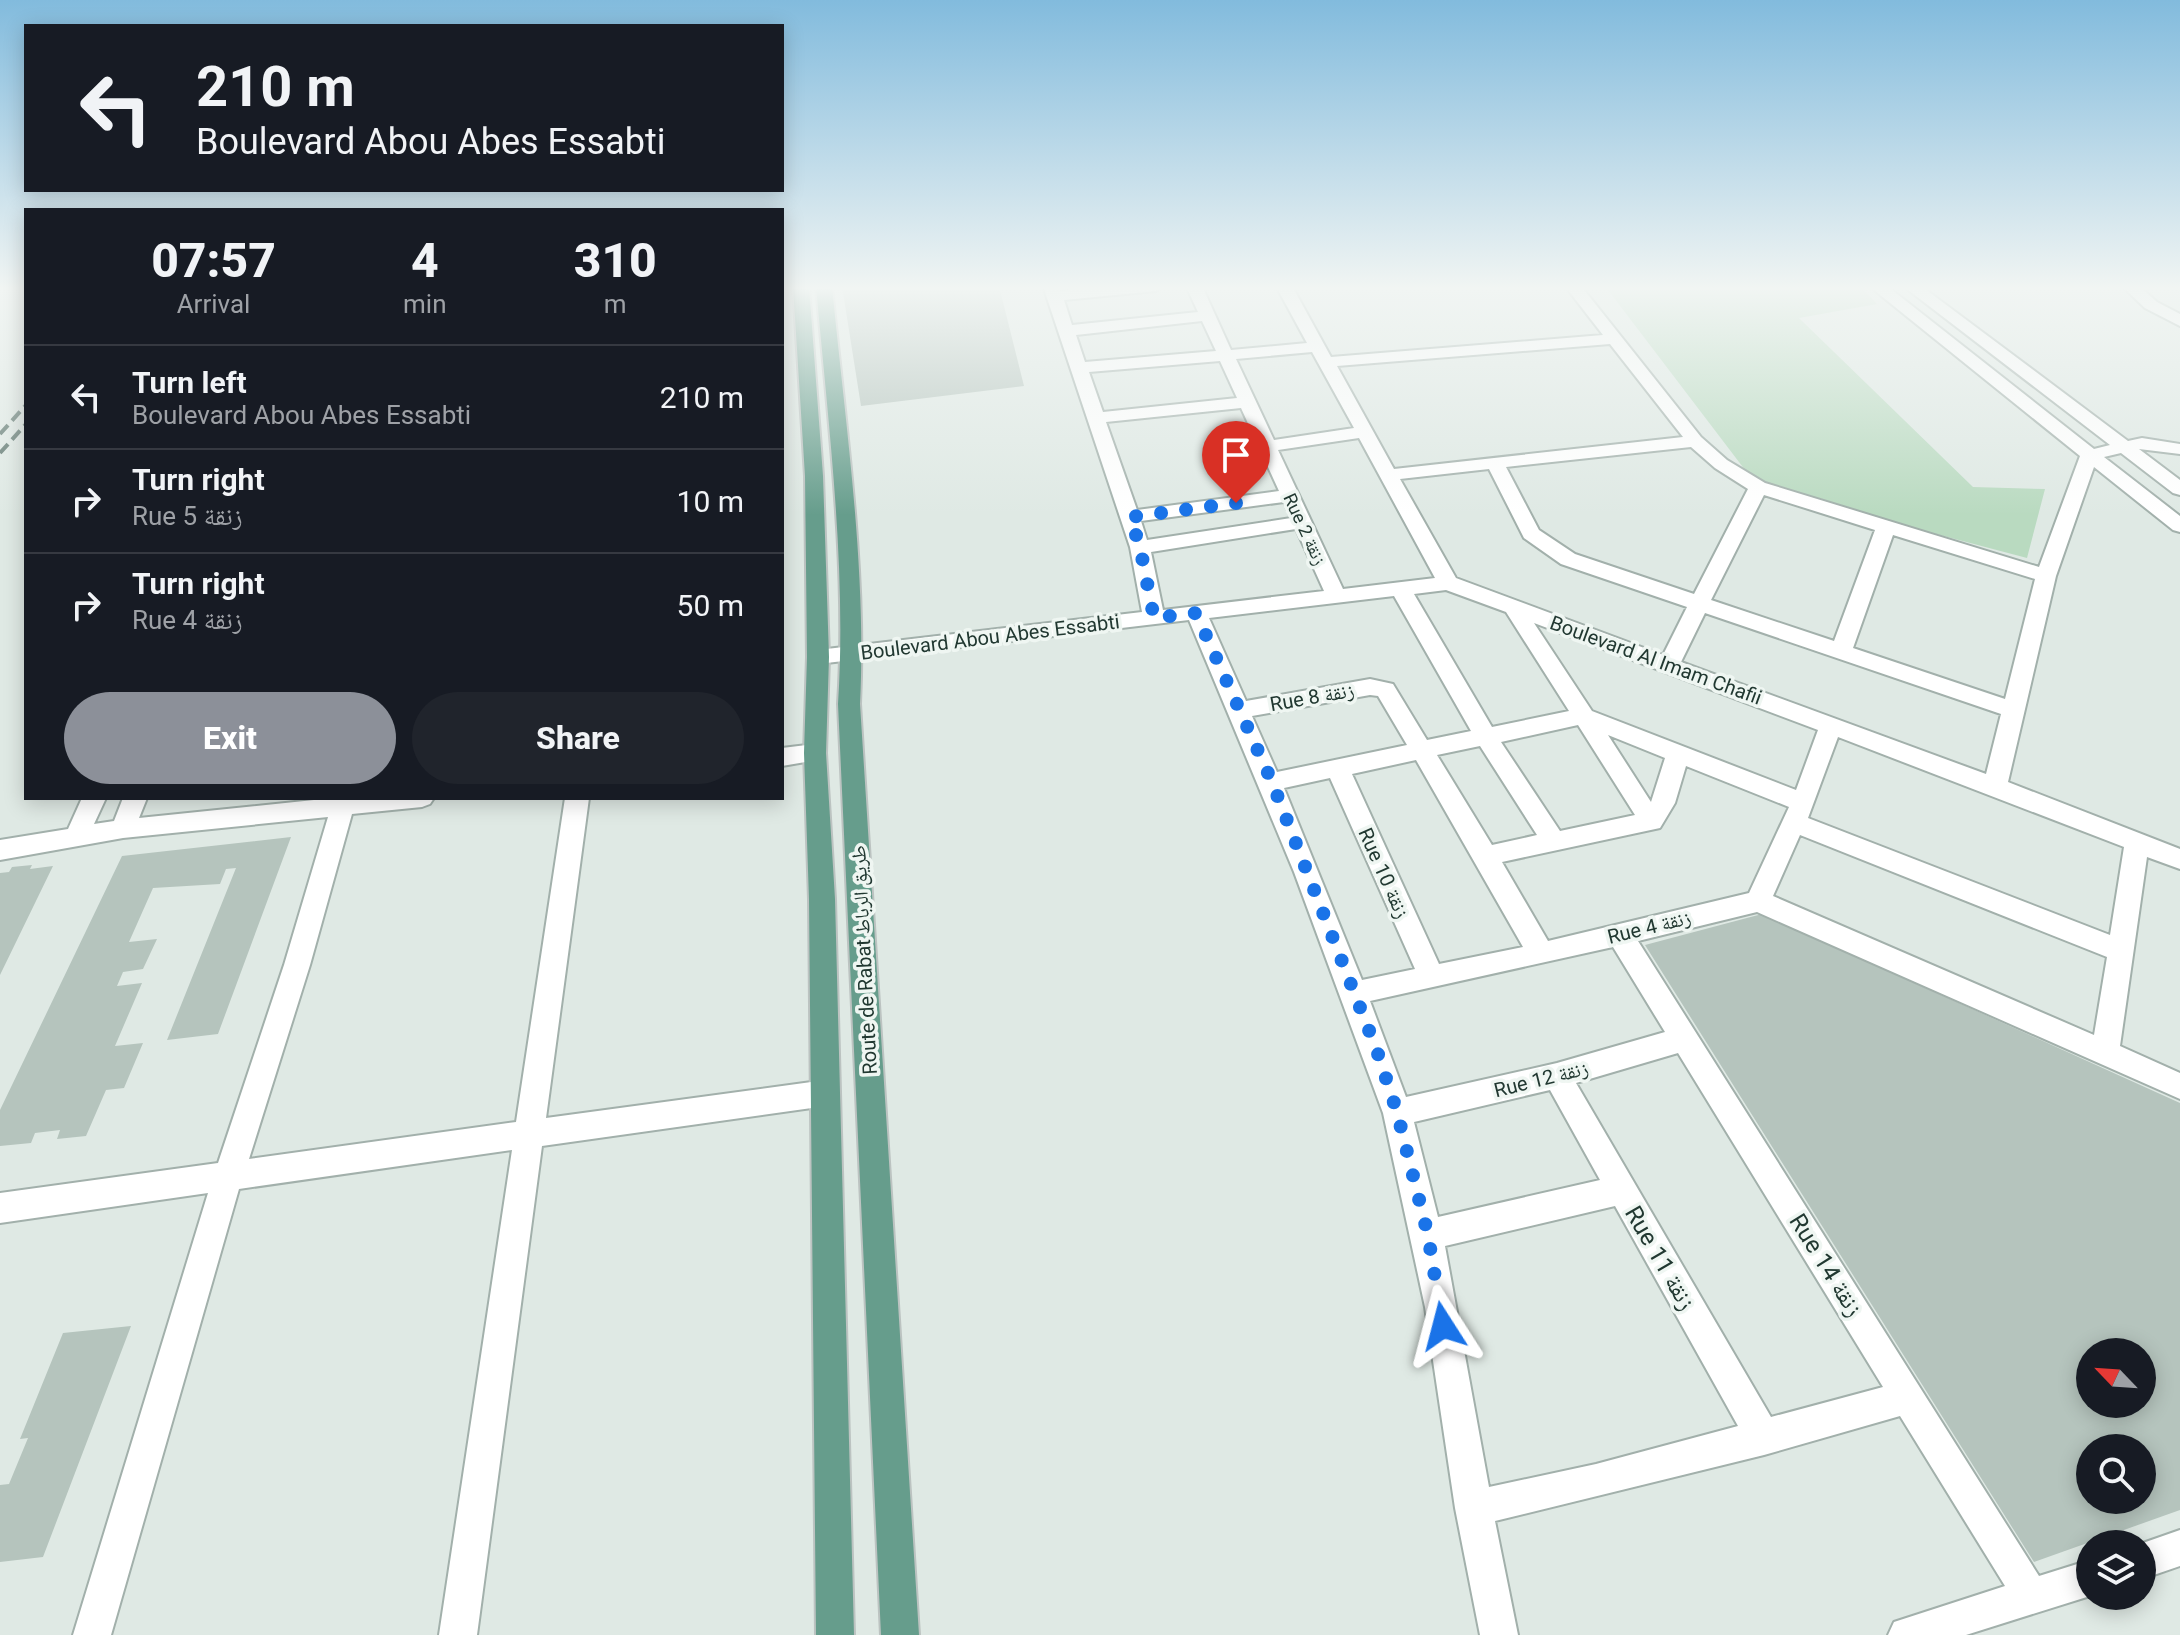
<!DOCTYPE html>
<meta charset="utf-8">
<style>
:root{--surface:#171b24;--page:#20242c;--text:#f1f3f6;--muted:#9ea1a6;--line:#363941;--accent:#8c9099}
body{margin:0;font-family:Roboto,"Noto Naskh Arabic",sans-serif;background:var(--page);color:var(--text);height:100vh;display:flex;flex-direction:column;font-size:30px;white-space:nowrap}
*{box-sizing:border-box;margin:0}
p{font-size:26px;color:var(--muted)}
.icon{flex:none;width:44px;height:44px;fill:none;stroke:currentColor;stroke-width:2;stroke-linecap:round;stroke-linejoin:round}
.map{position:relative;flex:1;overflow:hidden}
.panel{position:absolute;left:24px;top:208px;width:760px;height:592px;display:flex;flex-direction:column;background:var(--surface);border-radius:0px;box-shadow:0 4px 20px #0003}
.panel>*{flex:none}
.top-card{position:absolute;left:24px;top:24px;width:760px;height:168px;border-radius:0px;box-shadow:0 4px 20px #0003;background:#171b24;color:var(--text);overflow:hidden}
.needle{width:52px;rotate:295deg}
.fabs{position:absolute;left:2076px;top:1338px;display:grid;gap:16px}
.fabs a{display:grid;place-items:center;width:80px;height:80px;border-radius:50%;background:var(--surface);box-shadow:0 4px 20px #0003;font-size:40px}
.pin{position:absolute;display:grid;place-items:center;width:68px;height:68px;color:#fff;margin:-82px -34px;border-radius:50% 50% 50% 0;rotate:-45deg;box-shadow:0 0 8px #0007}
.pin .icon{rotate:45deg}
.me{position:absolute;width:88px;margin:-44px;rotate:351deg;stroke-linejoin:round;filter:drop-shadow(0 0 6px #0008)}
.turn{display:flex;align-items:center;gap:28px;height:168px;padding:0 40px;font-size:36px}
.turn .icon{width:104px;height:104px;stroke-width:2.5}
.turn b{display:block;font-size:56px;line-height:68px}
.eta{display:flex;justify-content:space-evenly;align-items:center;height:136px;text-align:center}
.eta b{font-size:48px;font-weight:800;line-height:56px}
.button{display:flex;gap:16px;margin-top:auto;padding:16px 40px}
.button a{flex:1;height:92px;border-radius:48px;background:var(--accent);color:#fff;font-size:32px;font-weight:800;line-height:92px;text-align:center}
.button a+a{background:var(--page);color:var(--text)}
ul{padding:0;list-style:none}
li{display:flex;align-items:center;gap:24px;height:104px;padding:0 40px;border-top:2px solid var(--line)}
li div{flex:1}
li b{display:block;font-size:30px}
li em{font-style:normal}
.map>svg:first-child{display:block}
</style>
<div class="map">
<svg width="2180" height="1635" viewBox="0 0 2180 1635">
<rect width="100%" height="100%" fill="#dfe9e4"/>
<!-- green -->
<path fill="#b9dac0" d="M 1605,286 L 1860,286 L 1877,304 L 1799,318 L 1973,487 L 2045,489 L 2027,558 L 1758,487 Z"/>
<!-- building -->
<path fill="#b5c4bd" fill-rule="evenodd" d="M 842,286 L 999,286 L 1024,386 L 861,406 Z
M 291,837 L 218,1034 L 167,1040 L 236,868 L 226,869 L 220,884 L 153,888 L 129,942 L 157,939 L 143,969 L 123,972 L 117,986 L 142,983 L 115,1046 L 143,1043 L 124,1088 L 106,1090 L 86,1136 L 57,1139 L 60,1130 L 35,1133 L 31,1143 L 0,1146 L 0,1110 L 122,856 Z
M 32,865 L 30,869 L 53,866 L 0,975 L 0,873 L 9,872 L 12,867 Z
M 1762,914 L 2180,1103 L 2180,1510 L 2034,1562 L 1645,945 ZM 2090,1352 L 2142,1352 L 2142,1404 L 2090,1404 ZM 2090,1448 L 2142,1448 L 2142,1500 L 2090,1500 Z
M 131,1326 L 43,1557 L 0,1562 L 0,1485 L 9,1484 L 28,1438 L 20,1439 L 63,1333 Z"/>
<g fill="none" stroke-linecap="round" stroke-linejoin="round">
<defs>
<path id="minor" d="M 1043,286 L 1059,286 L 1060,291 L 1107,286 L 1164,286 L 1156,291 L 1064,300 L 1072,325 L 1198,312 L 1186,286 L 1202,286 L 1231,350 L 1307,343 L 1276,286 L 1292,286 L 1331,357 L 1603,335 L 1565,286 L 1581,286 L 1701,437 L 1727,460 L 1765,483 L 2039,567 L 2080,456 L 1869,286 L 1887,286 L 2094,449 L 2110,445 L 1903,286 L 1921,286 L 2128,441 L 2142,438 L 2180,444 L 2180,454 L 2139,449 L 2180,480 L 2180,495 L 2173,493 L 2121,453 L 2104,457 L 2180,516 L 2180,532 L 2173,530 L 2094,467 L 2056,576 L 2008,782 L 2180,849 L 2180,869 L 2147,857 L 2120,1046 L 2180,1073 L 2180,1099 L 1757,912 L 1638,941 L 2039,1576 L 2090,1560 L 2090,1596 L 1966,1635 L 1888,1635 L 1894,1622 L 2005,1586 L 1900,1416 L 1764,1455 L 1495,1521 L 1518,1635 L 1480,1635 L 1455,1508 L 1425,1307 L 1383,1113 L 1294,872 L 1189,620 L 818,664 L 810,662 L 807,657 L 810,652 L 818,650 L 1142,612 L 1130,547 ZM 1202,321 L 1216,351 L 1085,362 L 1076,335 ZM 1610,344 L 1683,437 L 1394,469 L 1337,366 ZM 1312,352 L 1354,428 L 1274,440 L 1236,359 ZM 1220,361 L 1237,398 L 1103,412 L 1089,372 ZM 1241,408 L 1279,491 L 1137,510 L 1106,422 ZM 1359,438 L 1435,578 L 1343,589 L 1278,450 ZM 1691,447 L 1715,468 L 1748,489 L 1694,594 L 1575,554 L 1539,530 L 1506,467 ZM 1489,469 L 1524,538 L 1561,564 L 1687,607 L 1663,655 L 1456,578 L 1400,479 ZM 1764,495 L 1875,530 L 1834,641 L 1711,600 ZM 1284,502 L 1291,518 L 1147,540 L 1141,521 ZM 1296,529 L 1324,591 L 1163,610 L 1151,552 ZM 1893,535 L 2035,579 L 2005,699 L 1853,648 ZM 1446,590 L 1506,612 L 1569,711 L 1492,727 L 1414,594 ZM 1394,596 L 1471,731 L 1427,740 L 1393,684 L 1370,679 L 1246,701 L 1209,618 ZM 1705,613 L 2001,714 L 1986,774 L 1681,662 ZM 1534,623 L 1818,730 L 1796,790 L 1592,711 ZM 1370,695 L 1378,696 L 1407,745 L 1277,772 L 1252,716 ZM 1578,725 L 1635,815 L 1560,831 L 1501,742 ZM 1608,735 L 1665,758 L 1651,802 ZM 1838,737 L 2124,847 L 2110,935 L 1808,818 ZM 1480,746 L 1537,835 L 1492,845 L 1437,755 ZM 1416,760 L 1523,947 L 1439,964 L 1352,774 ZM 1686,766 L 1789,807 L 1749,893 L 1548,941 L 1502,862 L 1660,828 L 1675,803 ZM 1330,778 L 1415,969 L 1362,980 L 1284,788 ZM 1800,835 L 2107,957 L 2094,1035 L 1773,896 ZM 1613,947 L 1665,1032 L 1557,1063 L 1406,1097 L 1370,1001 ZM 1678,1053 L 1883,1387 L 1771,1417 L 1576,1083 ZM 1550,1090 L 1600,1180 L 1438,1217 L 1414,1122 ZM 1615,1206 L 1738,1426 L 1596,1464 L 1489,1487 L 1445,1246 Z
M 2122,286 L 2139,286 L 2157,302 L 2180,314 L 2180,326 L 2145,308 Z
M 815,744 L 823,747 L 826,753 L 823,759 L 782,766 L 782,748 Z
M 82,798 L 106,798 L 94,824 L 114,821 L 123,798 L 147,798 L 139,818 L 333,798 L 434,798 L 430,804 L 422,807 L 352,814 L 310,965 L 249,1159 L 516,1122 L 565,798 L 589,798 L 546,1118 L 826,1080 L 836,1084 L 840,1093 L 836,1102 L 826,1106 L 542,1146 L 477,1635 L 439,1635 L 512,1150 L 239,1189 L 111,1635 L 73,1635 L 208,1193 L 0,1223 L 0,1193 L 218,1163 L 284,965 L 328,817 L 123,838 L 0,860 L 0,840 L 68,829 Z
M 2180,1530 L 2180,1566 L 2142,1579 L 2140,1544 Z"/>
<path id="major" d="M 793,286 L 809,286 L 823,476 L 829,657 L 826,753 L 835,899 L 854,1635 L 816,1635 L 809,899 L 804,753 L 807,657 L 805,476 Z
M 816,286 L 832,286 C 845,422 867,568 860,704 L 919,1635 L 881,1635 L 838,704 C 847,568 828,422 816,286 Z"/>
</defs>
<!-- minor casing -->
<use href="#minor" stroke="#a2b0ab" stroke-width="4"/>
<!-- major casing -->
<use href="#major" stroke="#bcc3c1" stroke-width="4"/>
<!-- minor -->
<use href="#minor" fill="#fff" fill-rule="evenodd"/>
<!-- major -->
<use href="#major" fill="#669d8c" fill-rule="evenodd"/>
<!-- rail -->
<path stroke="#5b746c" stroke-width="4" stroke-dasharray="12 6" stroke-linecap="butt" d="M 0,434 L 26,405
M 0,453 L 26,424"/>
</g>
<!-- sky -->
<linearGradient id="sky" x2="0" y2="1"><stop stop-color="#82bbdd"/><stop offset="0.56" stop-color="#f1f5f3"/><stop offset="1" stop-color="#f1f5f3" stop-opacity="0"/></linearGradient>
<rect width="2180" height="515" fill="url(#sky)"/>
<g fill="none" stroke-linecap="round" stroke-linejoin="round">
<!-- route -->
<path stroke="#1a73e8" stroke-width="14" stroke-dasharray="0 25.2" d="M 1236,503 L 1130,517 L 1140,547 L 1154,618 L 1196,613 L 1272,782 L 1377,1051 L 1397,1112 L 1428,1235 L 1443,1326"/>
</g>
<g text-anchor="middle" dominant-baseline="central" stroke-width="7" stroke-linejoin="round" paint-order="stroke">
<!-- far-street labels -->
<g font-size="18" fill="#213831" stroke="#eff6f2">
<text transform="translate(1305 529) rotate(65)">Rue 2 زنقة</text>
</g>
<!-- street labels -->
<g font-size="20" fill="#213831" stroke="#eff6f2">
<text transform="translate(990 637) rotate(-7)">Boulevard Abou Abes Essabti</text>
<text transform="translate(1656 660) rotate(20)">Boulevard Al Imam Chafii</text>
<text transform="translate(1312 697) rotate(-10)">Rue 8 زنقة</text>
<text transform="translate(1384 873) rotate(66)">Rue 10 زنقة</text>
<text transform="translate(1649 927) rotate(-14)">Rue 4 زنقة</text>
<text transform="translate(864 960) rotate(-93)">Route de Rabat طريق الرباط</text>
<text transform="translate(1541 1079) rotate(-14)">Rue 12 زنقة</text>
</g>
<!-- near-street labels -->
<g font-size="24" fill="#213831" stroke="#eff6f2">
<text transform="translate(1660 1258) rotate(60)">Rue 11 زنقة</text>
<text transform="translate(1826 1265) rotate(58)">Rue 14 زنقة</text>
</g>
</g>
</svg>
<div class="fabs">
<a><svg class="needle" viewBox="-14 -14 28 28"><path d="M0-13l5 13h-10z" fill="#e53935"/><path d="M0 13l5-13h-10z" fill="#9ea1a6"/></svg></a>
<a><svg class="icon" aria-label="search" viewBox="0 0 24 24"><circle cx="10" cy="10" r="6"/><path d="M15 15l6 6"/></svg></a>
<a><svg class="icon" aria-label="layers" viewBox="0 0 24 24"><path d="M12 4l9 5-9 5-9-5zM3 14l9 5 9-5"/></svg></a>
</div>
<div class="pin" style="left:1236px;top:503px;background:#d93025"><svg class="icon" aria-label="arrive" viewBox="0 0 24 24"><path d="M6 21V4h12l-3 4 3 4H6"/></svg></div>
<svg class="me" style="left:1443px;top:1326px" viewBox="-20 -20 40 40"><path d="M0-17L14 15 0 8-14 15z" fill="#1a73e8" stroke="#fff" stroke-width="4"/></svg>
<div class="top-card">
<div class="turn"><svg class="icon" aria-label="left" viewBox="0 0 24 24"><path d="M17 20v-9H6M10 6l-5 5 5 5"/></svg><div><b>210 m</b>Boulevard Abou Abes Essabti</div></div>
</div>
<section class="panel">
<div class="eta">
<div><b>07:57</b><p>Arrival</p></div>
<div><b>4</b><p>min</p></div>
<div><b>310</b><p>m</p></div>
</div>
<ul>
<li><svg class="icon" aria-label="left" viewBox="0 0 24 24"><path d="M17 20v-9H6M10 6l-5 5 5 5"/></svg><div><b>Turn left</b><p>Boulevard Abou Abes Essabti</p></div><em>210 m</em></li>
<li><svg class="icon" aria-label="right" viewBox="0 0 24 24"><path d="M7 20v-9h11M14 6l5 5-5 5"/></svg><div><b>Turn right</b><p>Rue 5 زنقة</p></div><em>10 m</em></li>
<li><svg class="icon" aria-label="right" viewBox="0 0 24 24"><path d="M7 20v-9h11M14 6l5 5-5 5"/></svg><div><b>Turn right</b><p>Rue 4 زنقة</p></div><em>50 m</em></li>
</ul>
<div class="button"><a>Exit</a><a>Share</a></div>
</section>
</div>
